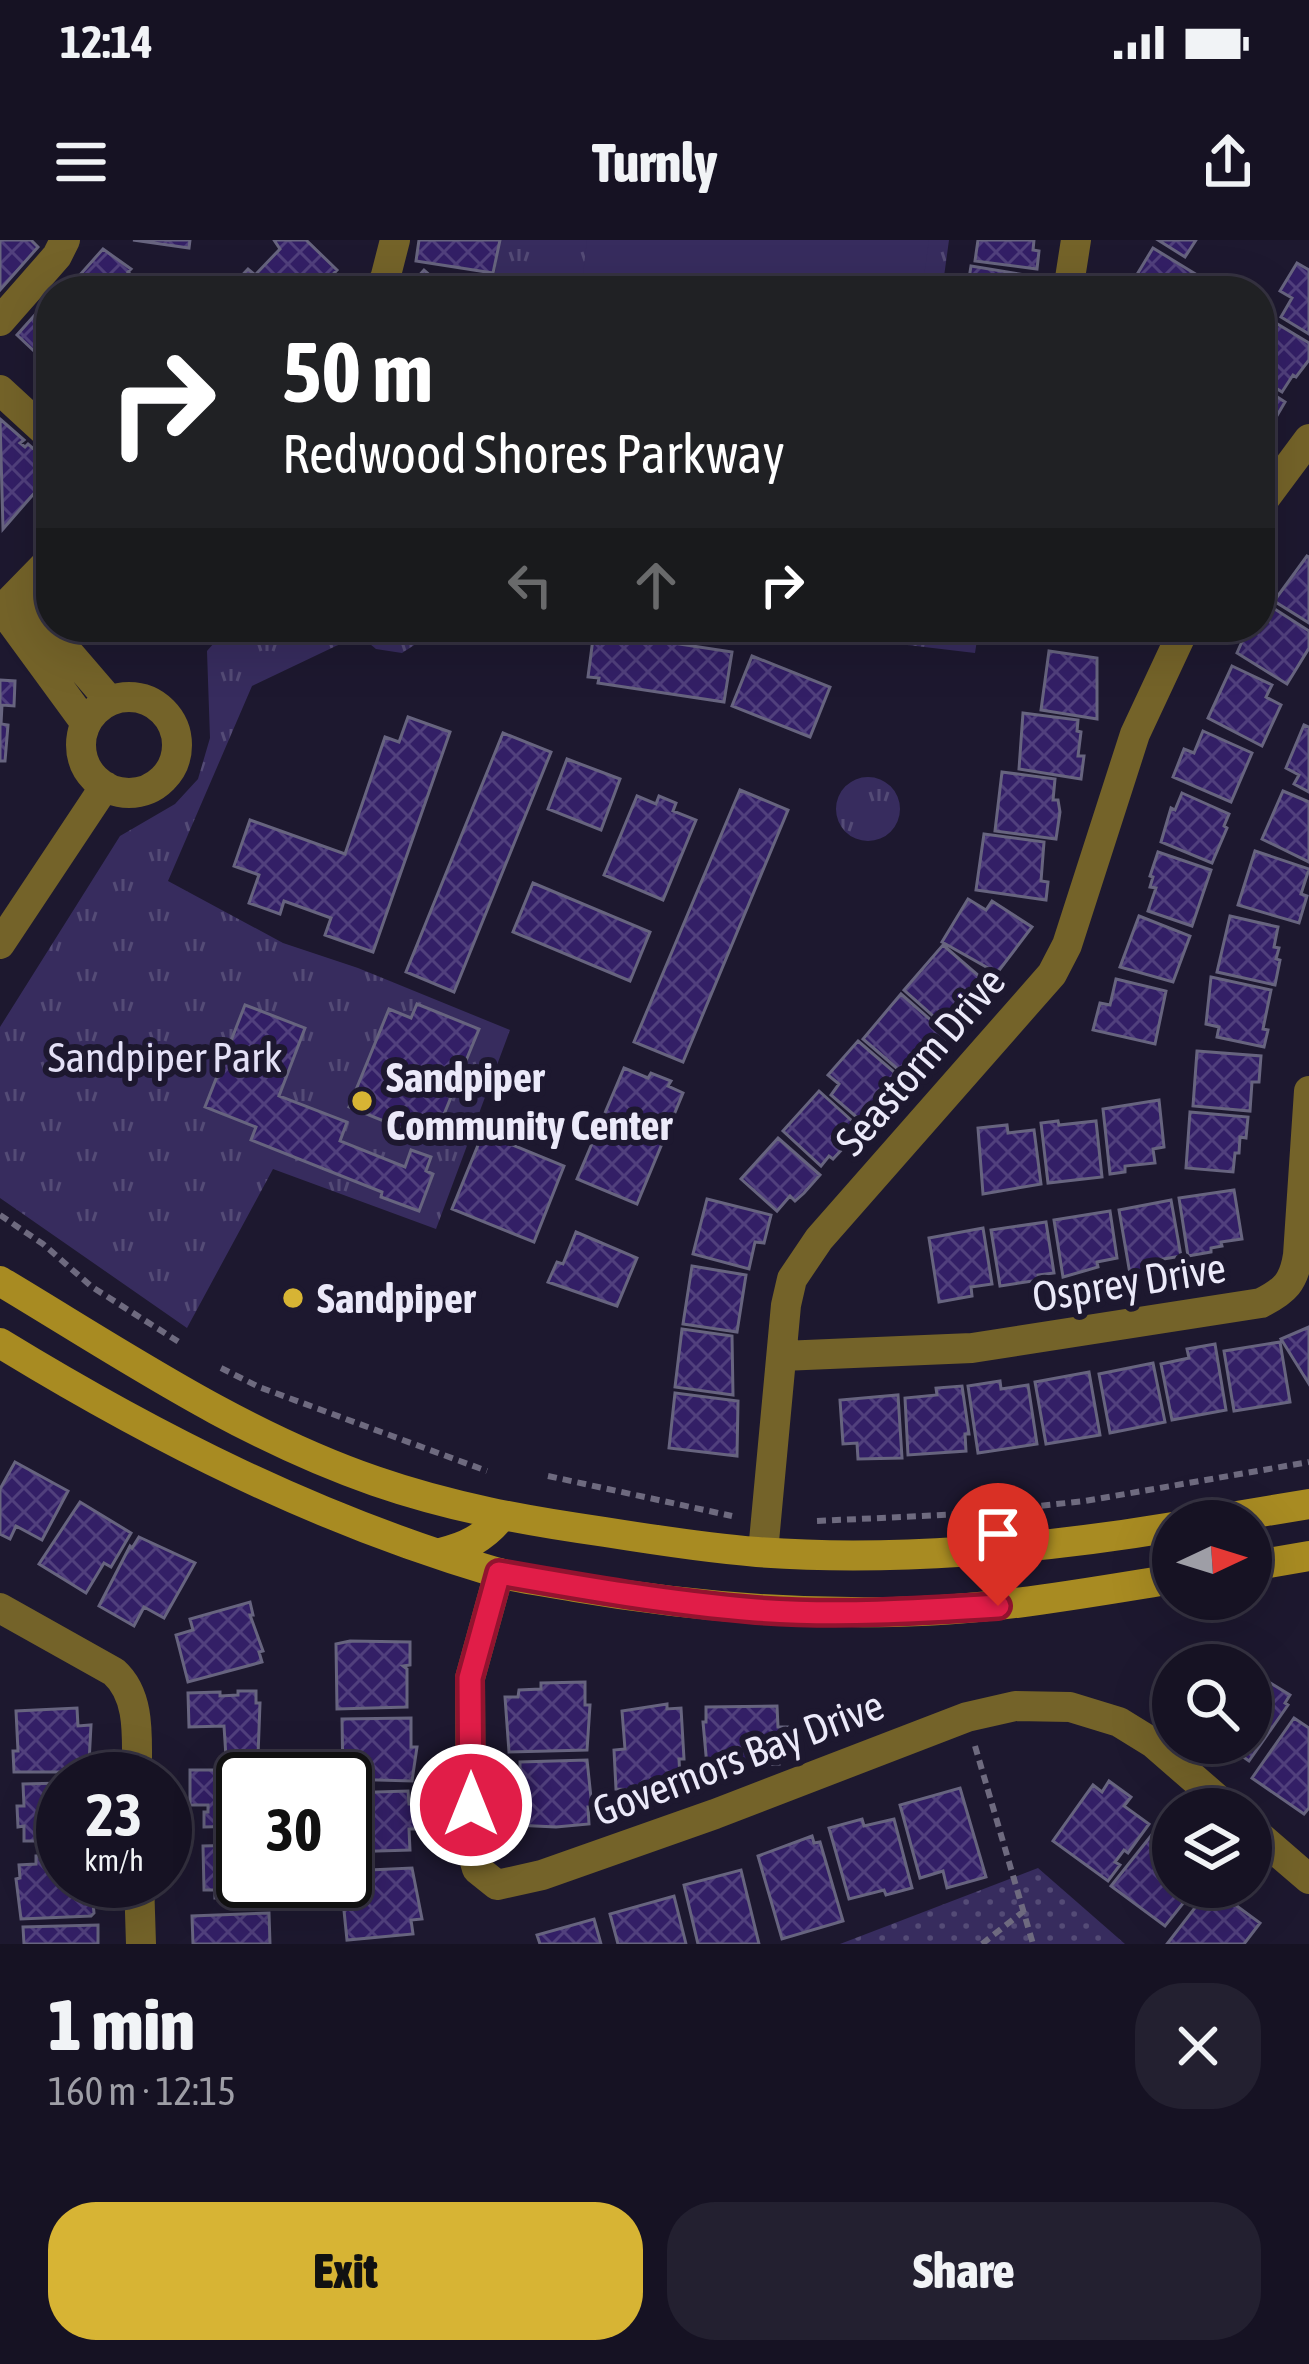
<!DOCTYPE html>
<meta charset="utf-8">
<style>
:root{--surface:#161223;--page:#232030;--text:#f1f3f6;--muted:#9e9ea6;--line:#353241;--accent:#d7b434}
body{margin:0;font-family:"Asap Condensed",sans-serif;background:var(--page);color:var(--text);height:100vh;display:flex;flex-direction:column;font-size:45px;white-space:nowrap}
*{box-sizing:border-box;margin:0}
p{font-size:39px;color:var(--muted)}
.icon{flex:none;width:66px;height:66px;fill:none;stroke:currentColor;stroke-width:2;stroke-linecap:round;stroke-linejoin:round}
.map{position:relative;height:1704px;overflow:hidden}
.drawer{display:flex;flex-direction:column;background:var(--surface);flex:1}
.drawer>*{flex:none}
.hud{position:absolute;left:36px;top:36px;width:1239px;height:366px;border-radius:48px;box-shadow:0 12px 48px #0002,0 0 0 3px var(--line);background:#202124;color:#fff;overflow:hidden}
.needle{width:78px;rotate:86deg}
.controls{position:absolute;left:1152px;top:1260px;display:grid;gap:24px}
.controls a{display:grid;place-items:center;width:120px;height:120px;border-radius:50%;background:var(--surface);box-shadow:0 12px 48px #0002,0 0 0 3px var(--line);font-size:60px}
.speed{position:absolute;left:36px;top:1512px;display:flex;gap:24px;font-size:60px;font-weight:700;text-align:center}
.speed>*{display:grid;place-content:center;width:156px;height:156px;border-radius:50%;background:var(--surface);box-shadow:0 12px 48px #0002,0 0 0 3px var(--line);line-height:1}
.speed small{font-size:30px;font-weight:400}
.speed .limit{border:6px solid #111;border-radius:18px;background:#fff;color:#111}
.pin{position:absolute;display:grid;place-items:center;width:102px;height:102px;color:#fff;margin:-123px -51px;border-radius:50% 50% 50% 0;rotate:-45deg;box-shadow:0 0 12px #0007}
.pin .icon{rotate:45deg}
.me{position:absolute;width:132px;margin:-66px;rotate:0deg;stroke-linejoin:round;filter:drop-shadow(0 0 9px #0008)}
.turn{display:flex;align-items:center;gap:42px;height:252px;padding:0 48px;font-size:54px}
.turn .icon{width:156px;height:156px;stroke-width:2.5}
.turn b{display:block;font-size:84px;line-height:102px}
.lanes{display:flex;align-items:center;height:114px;padding:0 48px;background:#0003;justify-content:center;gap:60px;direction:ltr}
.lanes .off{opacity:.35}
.round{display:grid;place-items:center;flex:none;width:126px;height:126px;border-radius:48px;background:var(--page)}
.summary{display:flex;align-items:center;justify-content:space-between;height:204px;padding:0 48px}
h1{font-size:72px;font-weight:800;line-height:90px}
.action{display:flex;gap:24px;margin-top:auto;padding:24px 48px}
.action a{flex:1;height:138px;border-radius:48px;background:var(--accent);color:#111;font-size:48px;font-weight:800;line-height:138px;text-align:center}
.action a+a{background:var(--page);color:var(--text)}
.status{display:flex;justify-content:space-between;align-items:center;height:84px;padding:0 60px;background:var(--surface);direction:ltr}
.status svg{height:33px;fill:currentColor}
header{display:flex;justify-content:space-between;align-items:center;height:156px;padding:0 48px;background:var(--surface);font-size:54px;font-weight:800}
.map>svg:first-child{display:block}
</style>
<div class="status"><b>12:14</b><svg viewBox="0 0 49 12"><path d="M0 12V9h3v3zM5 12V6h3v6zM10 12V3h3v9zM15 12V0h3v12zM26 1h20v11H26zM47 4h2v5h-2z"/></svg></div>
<header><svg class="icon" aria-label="menu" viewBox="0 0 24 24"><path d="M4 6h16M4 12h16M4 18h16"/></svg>Turnly<svg class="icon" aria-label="share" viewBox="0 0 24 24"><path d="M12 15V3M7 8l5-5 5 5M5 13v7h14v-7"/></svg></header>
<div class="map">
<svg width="1309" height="1704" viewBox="0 0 1309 1704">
<defs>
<pattern id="grass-dots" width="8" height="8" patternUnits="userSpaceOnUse" patternTransform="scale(3)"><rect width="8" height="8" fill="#372c5e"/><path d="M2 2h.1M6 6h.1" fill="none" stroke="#544b76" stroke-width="1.8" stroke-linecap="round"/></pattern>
<pattern id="park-tufts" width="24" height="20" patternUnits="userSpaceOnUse" patternTransform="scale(3)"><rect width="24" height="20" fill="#372c5e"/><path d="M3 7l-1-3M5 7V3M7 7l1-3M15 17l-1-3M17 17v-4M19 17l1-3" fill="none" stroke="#544b76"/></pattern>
<pattern id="building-cross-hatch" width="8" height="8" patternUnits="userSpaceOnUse" patternTransform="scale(3)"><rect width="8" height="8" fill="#331f66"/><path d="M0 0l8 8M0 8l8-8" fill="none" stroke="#51407d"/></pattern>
</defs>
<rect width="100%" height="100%" fill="#1d182f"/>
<!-- grass -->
<path fill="url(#grass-dots)" d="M 1038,1628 L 1125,1704 L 840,1704 Z"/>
<!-- park -->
<path fill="url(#park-tufts)" d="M 500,0 L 949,0 L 942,51 L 492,51 Z
M 228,387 L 428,387 L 422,400 L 402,413 L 376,409 L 359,395 L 252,446 L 168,641 L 283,703 L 358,728 L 510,790 L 436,989 L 273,929 L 187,1088 L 0,958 L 0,787 L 120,596 L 175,564 L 198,539 L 210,498 L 207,411 Z
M 756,387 L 979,387 L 975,413 Z
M836 569a32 32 0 1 1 64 0a32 32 0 1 1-64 0Z"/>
<!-- pitch -->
<path fill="#372c5e" d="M 587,0 L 929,0 L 922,51 L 581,51 Z"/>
<!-- building -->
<path fill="url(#building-cross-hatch)" stroke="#67647f" stroke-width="3" d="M 0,0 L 31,0 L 38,7 L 0,50 Z
M 133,0 L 190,0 L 189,8 Z
M 274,0 L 306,0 L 337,30 L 322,46 L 326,51 L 242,51 L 234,44 L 248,29 L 255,35 L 280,9 Z
M 419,0 L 500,0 L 493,33 L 416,21 Z
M 978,0 L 1034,0 L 1033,10 L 1039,11 L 1037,29 L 975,21 Z
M 1158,0 L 1196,0 L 1185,17 Z
M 1153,8 L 1202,38 L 1194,51 L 1127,51 Z
M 103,9 L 131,29 L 128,32 L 149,51 L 56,51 L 66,40 L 81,47 L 85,43 L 78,37 Z
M 1297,23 L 1309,30 L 1309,94 L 1281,77 L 1292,58 L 1280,51 Z
M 971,26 L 1037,37 L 1034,51 L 967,51 Z
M 424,30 L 441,45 L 445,51 L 405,51 Z
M 51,57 L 51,127 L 17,95 Z
M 1266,77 L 1309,103 L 1309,120 L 1296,137 L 1293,135 L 1282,152 L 1260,138 L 1260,86 Z
M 1260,146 L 1285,162 L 1272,184 L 1266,180 L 1260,191 Z
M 0,179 L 24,200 L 20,203 L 25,207 L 28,204 L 51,224 L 51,234 L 3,289 Z
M 1307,316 L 1309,317 L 1309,383 L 1274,361 Z
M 1270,366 L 1309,391 L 1309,408 L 1287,444 L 1237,413 L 1248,388 L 1254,391 L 1260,387 Z
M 1100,387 L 1144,387 L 1136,396 L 1128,389 L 1116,402 Z
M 594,391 L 732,412 L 724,462 L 598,443 L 599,438 L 588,437 Z
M 1049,411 L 1097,418 L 1097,479 L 1041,470 Z
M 752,416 L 830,447 L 810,497 L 732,466 Z
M 1232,426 L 1272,445 L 1266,457 L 1281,465 L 1262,506 L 1208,478 Z
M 0,440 L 15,441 L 14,466 L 2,465 L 1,484 L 8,485 L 5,521 L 0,521 Z
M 1023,473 L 1078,480 L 1077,491 L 1081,492 L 1078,516 L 1084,516 L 1081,539 L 1019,529 Z
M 408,477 L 450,492 L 373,712 L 325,695 L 331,678 L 284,661 L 280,674 L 249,663 L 259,635 L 234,626 L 250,580 L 345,614 L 385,497 L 399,502 Z
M 1304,485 L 1309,487 L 1309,552 L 1294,544 L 1299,535 L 1286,528 Z
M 1203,491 L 1252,513 L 1231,562 L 1173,537 L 1184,509 L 1194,513 Z
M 503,493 L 551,512 L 454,752 L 406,732 Z
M 567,519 L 620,539 L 601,590 L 548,569 Z
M 1002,532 L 1055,539 L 1053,560 L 1058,560 L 1060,572 L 1056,599 L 995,591 Z
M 740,550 L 788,570 L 683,822 L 634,802 Z
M 1283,551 L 1309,562 L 1309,622 L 1262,599 Z
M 1182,553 L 1229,574 L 1224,586 L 1227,588 L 1212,623 L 1161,602 L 1171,568 L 1175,570 Z
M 637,556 L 656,564 L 659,556 L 676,563 L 673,571 L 696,580 L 663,660 L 604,635 Z
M 984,594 L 1044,602 L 1041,641 L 1048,642 L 1046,660 L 976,650 Z
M 1255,611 L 1309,629 L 1301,654 L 1307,656 L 1299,683 L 1238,665 Z
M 1158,612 L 1211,630 L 1192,686 L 1148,671 L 1156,648 L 1150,647 L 1153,637 L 1150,636 Z
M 533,643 L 650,692 L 630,741 L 513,692 Z
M 968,659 L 986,670 L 992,661 L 1032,687 L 997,733 L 942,702 Z
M 1139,676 L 1190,696 L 1173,742 L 1120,727 Z
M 1230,676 L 1278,687 L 1274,707 L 1279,708 L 1276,719 L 1280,720 L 1275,745 L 1217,732 Z
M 943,705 L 986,742 L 960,770 L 956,767 L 941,783 L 904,750 Z
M 1211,737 L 1271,750 L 1263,789 L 1268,790 L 1264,807 L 1217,797 L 1219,787 L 1206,784 Z
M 1116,739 L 1166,751 L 1155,804 L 1093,790 L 1100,763 L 1110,765 Z
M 901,754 L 949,796 L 933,814 L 928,811 L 907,837 L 863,799 Z
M 417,764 L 479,789 L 433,901 L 349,867 L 389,769 L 411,778 Z
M 245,765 L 305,788 L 279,856 L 347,882 L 340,901 L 405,927 L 411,910 L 431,917 L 426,931 L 433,934 L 419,971 L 381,957 L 382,952 L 251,900 L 256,887 L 205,867 Z
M 858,801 L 900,837 L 868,887 L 831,855 L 839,844 L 828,835 Z
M 1197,811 L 1261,816 L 1259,842 L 1252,842 L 1250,871 L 1193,866 Z
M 624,828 L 648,838 L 651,833 L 671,841 L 668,846 L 683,853 L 637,964 L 577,939 Z
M 819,851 L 861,889 L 833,919 L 829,916 L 821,926 L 783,891 Z
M 1159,860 L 1164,907 L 1153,909 L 1155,923 L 1125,926 L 1125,932 L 1110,934 L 1103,869 Z
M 1190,872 L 1248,877 L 1246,898 L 1240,897 L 1239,913 L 1235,913 L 1233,932 L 1186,928 Z
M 1058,881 L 1059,885 L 1096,881 L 1102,937 L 1048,943 L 1041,883 Z
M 1007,885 L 1008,893 L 1034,890 L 1041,944 L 983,954 L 978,888 Z
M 483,893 L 564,926 L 534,1002 L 452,969 Z
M 778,898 L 820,935 L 804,953 L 795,961 L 790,956 L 777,971 L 741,939 Z
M 1234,950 L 1242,999 L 1221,1002 L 1222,1006 L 1211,1008 L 1211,1012 L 1188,1016 L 1179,958 Z
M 707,959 L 771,975 L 764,1003 L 755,1002 L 749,1029 L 693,1014 Z
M 1171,960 L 1181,1016 L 1152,1021 L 1154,1029 L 1130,1034 L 1119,970 Z
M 1110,971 L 1117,1018 L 1097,1022 L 1098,1027 L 1063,1037 L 1054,980 Z
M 1046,982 L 1054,1033 L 1038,1035 L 1039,1040 L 1000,1046 L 991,990 Z
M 983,988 L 992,1044 L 971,1047 L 972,1056 L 939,1062 L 929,998 Z
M 576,992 L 637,1018 L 617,1066 L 548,1042 L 557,1022 L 563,1024 Z
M 692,1026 L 746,1035 L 737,1092 L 683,1084 Z
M 1309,1087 L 1309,1144 L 1281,1099 Z
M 682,1089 L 732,1096 L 733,1155 L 675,1147 Z
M 1280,1102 L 1290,1162 L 1234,1171 L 1224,1111 Z
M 1215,1104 L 1226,1170 L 1172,1180 L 1161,1124 L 1189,1118 L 1187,1109 Z
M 1153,1123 L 1165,1182 L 1110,1193 L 1099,1134 Z
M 1089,1132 L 1100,1195 L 1046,1204 L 1035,1142 Z
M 1000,1141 L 1001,1149 L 1028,1145 L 1037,1204 L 978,1213 L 968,1146 Z
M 962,1146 L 969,1194 L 965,1194 L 966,1211 L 908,1215 L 905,1158 L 937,1155 L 936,1148 Z
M 675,1153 L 738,1161 L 737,1216 L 669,1208 Z
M 898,1155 L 902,1218 L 858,1219 L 857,1203 L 843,1204 L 840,1160 Z
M 15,1222 L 68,1251 L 42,1300 L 16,1286 L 10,1299 L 0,1294 L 0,1249 Z
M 80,1262 L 131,1293 L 111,1327 L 104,1323 L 86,1353 L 39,1324 Z
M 139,1297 L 195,1323 L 164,1378 L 144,1367 L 134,1386 L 99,1366 L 130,1306 L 132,1308 Z
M 250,1362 L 253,1375 L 250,1375 L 263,1411 L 259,1412 L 262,1422 L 188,1442 L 176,1395 L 193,1390 L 190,1379 Z
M 350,1401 L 410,1402 L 410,1425 L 403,1426 L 407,1429 L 407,1467 L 337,1469 L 336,1404 Z
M 1251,1431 L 1290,1455 L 1285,1463 L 1288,1465 L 1249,1521 L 1226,1505 L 1223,1510 L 1212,1503 L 1251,1503 Z
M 585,1442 L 585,1465 L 590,1465 L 587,1510 L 509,1512 L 505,1457 L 518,1457 L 519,1450 L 541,1449 L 541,1443 Z
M 238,1451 L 256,1451 L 256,1463 L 260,1463 L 258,1516 L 226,1517 L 224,1486 L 189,1487 L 188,1453 L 220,1452 L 220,1456 L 238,1455 Z
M 667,1464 L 667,1469 L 681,1468 L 684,1519 L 679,1519 L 680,1538 L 672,1538 L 673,1552 L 616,1549 L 614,1510 L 625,1509 L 622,1471 Z
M 777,1466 L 778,1487 L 788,1487 L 788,1513 L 778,1513 L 779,1524 L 707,1526 L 703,1482 L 706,1482 L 706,1467 Z
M 77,1468 L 78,1486 L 91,1485 L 89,1523 L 75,1524 L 75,1532 L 14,1532 L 13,1511 L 18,1511 L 16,1471 Z
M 411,1478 L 411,1507 L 417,1507 L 412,1541 L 343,1539 L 342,1479 Z
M 1294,1478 L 1309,1488 L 1309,1568 L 1304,1574 L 1252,1538 Z
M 587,1520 L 592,1567 L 588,1567 L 589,1584 L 556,1587 L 515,1585 L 512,1567 L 521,1562 L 521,1555 L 513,1556 L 513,1536 L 520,1536 L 520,1522 Z
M 266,1522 L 266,1539 L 243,1539 L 243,1586 L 204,1587 L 204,1572 L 208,1572 L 208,1565 L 190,1565 L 190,1530 L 230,1530 L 230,1523 Z
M 1109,1541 L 1131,1557 L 1124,1566 L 1149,1584 L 1128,1613 L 1124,1610 L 1115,1622 L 1120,1625 L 1108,1641 L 1053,1601 L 1093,1545 L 1102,1552 Z
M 63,1543 L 63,1605 L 40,1605 L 39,1601 L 24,1601 L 24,1586 L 18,1587 L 17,1566 L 24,1566 L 23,1544 Z
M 960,1548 L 986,1637 L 947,1648 L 943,1631 L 920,1638 L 900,1565 Z
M 408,1551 L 409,1564 L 418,1564 L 419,1589 L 409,1589 L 410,1610 L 345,1612 L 345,1553 Z
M 862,1579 L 864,1586 L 894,1579 L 912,1648 L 886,1655 L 884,1650 L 849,1659 L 829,1588 Z
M 1161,1591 L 1173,1601 L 1170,1606 L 1173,1647 L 1196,1647 L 1165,1686 L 1111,1646 L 1154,1592 L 1157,1595 Z
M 812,1596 L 814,1603 L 820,1602 L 843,1681 L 782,1699 L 758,1616 Z
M 243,1605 L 243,1641 L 275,1641 L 275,1656 L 215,1658 L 215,1650 L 204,1650 L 203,1606 Z
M 63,1615 L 63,1641 L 91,1643 L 94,1673 L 91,1676 L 21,1679 L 16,1639 L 20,1638 L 19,1625 L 36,1624 L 36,1616 Z
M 412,1628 L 422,1679 L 411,1680 L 413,1694 L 347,1700 L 341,1641 L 345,1641 L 348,1631 Z
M 741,1630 L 759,1704 L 698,1704 L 684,1645 Z
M 1211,1647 L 1260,1683 L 1244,1704 L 1167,1704 Z
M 674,1656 L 686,1704 L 618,1704 L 610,1674 Z
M 269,1673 L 270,1704 L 193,1704 L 192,1676 Z
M 594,1679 L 601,1704 L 540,1704 L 537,1695 Z
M 98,1685 L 98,1704 L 24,1704 L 23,1687 Z"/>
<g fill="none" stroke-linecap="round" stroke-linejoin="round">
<!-- path -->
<path stroke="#6e6a7f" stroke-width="6" stroke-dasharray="9 6" stroke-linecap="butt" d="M 0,975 L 43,1004 L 92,1047 L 179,1102
M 221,1128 L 259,1147 L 487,1231
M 548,1236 L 732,1276
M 817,1281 L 964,1274 L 1085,1261 L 1309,1222
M 975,1506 L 1033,1704
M 982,1704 L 1024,1671"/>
<!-- street -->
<path stroke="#746329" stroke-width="30" d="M 375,51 L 385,39 L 395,0
M 1068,51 L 1076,0
M 0,81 L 57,16 L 65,0
M 0,150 L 51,197
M 1260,265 L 1309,199
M 18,354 L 110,461
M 5,366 L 51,319
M 2,369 L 86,484
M81 505a48 48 0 1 1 96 0a48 48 0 1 1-96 0Z
M 0,704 L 105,546
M 782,1116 L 972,1108 L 1261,1063 C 1285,1051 1294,1042 1298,1015 L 1309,851
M 763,1312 L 786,1065 L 792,1039 L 819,999 L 1052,734 L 1067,705 L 1135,494 L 1185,387
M 499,1333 L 470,1438 L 471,1608 L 477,1629 L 497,1645 L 542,1635 L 715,1574 L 967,1477 L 1015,1466 L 1070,1467 L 1119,1482 L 1153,1503 L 1229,1569
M 0,1368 L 114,1432 C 143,1458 136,1504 137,1539
M 1251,1589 L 1309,1639
M 139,1641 L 141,1704"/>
<!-- secondary -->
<path stroke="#a88b22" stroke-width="30" d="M 0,1041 C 122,1114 239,1194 375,1241 C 450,1267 526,1281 605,1292 C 655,1300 706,1308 757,1312 C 890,1322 1042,1309 1173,1287
M 0,1103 C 157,1199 318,1280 495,1332 C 520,1339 549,1342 575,1347 C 680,1365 786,1374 893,1372 C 987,1371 1080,1354 1173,1339
M 1207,1281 L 1309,1264
M 440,1313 C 466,1307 484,1298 501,1277
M 1251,1326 L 1309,1316"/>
</g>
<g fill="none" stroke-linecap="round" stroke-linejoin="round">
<defs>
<path id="route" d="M 471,1565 L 470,1438 L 499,1333 C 584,1348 670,1363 756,1370 C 837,1376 918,1371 998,1366"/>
</defs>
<!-- route casing -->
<use href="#route" stroke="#92132f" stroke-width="30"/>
<!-- route -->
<use href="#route" stroke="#e11d48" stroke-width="21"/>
</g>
<!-- markers -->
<g fill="#d7b434" stroke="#1d182f" stroke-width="4.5">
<circle cx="362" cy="861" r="12"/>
<circle cx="293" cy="1058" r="12"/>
</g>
<g text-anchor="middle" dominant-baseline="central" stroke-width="12" stroke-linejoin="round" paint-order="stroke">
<!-- park labels -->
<g font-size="42" fill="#e3e0f6" stroke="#1d182f">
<text x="165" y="817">Sandpiper Park</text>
</g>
<!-- street labels -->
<g font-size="42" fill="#ebe9f9" stroke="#1d182f">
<text transform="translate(920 821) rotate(-49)">Seastorm Drive</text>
<text transform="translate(1129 1042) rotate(-9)">Osprey Drive</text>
<text transform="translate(738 1518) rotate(-21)">Governors Bay Drive</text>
</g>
<!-- poi labels -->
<g font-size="42" font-weight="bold" fill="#ebe9f9" stroke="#1d182f" text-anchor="start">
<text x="386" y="837">Sandpiper<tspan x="386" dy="48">Community Center</tspan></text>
<text x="317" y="1058">Sandpiper</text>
</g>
</g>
</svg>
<div class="controls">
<a><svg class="needle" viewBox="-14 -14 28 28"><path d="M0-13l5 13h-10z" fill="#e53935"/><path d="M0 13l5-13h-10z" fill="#9e9ea6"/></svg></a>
<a><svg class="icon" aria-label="search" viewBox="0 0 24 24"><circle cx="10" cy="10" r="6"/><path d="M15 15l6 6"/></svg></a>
<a><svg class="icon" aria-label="layers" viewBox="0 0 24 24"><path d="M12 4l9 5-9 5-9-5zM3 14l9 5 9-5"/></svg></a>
</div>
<div class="speed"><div>23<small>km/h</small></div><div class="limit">30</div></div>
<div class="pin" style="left:998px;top:1366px;background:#d93025"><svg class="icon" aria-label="arrive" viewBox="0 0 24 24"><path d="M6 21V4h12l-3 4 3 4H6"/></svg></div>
<svg class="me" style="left:471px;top:1565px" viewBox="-20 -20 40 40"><circle r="17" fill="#e11d48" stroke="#fff" stroke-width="3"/><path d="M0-11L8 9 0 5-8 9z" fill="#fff"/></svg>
<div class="hud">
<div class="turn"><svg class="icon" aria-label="right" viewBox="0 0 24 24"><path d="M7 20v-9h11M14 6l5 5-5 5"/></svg><div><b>50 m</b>Redwood Shores Parkway</div></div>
<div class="lanes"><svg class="icon off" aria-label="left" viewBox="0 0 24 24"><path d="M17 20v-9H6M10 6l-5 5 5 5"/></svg><svg class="icon off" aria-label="ahead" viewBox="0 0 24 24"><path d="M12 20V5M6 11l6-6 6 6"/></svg><svg class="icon" aria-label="right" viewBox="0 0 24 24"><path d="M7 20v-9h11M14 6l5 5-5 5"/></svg></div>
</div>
</div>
<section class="drawer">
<div class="summary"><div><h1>1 min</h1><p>160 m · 12:15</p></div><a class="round"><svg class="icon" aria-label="close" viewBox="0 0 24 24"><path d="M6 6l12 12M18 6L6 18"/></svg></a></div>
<div class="action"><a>Exit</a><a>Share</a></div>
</section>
